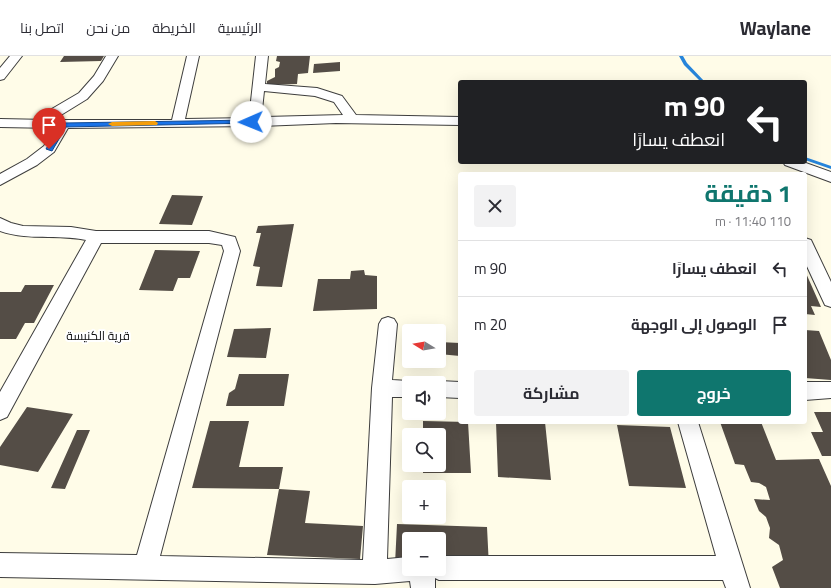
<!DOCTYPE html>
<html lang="ar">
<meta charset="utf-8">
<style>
:root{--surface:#fff;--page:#f2f2f3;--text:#2b2b33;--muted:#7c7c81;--line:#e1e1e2;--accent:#0f766e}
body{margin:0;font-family:Georgia,Cairo,serif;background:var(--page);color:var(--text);direction:rtl;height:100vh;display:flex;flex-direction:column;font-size:15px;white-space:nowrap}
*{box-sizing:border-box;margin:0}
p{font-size:13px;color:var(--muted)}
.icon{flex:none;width:22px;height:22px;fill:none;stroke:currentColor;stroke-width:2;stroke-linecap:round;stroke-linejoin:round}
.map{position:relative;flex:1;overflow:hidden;direction:ltr}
.details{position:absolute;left:458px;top:116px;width:349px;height:252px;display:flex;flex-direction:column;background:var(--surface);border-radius:4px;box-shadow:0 4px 16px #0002;direction:rtl}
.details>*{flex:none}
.hud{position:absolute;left:458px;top:24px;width:349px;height:84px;border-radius:4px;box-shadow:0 4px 16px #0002;direction:rtl;background:#202124;color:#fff;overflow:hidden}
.needle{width:26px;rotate:281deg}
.tools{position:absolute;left:402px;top:268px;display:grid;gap:8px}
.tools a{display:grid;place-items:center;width:44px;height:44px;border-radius:4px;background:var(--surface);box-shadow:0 4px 16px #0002;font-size:20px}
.pin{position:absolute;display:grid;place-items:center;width:34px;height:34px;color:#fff;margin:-41px -17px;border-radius:50% 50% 50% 0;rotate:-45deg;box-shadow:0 0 4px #0007}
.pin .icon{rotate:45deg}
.me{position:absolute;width:44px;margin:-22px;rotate:269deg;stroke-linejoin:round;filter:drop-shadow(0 0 3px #0008)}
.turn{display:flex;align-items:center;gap:14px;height:84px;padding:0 16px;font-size:18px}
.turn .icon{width:52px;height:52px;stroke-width:2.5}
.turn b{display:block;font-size:28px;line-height:34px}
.round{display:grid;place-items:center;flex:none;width:42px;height:42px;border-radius:4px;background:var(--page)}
.head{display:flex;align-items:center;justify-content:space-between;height:68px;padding:0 16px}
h1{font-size:24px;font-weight:700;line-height:30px;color:var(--accent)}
.action{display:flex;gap:8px;margin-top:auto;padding:8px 16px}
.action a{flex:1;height:46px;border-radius:4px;background:var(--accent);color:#fff;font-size:16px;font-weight:700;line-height:46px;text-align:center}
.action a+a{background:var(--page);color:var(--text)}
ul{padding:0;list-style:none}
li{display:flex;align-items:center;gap:12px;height:56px;padding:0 16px;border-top:1px solid var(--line)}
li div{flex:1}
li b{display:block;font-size:15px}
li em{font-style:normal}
header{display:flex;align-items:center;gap:24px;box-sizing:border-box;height:56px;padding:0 20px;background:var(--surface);border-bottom:1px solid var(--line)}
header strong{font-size:19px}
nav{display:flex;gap:22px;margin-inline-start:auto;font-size:14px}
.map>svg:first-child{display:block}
</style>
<header>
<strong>Waylane</strong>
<nav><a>الرئيسية</a><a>الخريطة</a><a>من نحن</a><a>اتصل بنا</a></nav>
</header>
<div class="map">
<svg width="831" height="532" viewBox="0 0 831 532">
<rect width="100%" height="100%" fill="#fffce8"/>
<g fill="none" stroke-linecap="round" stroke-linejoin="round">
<!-- stream -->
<path fill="#2785db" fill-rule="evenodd" d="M 679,0 L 683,0 L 687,7 L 705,26 L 701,26 L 684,9 Z
M 805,101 L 831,110 L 831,113 L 805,104 Z"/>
</g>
<!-- building -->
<path fill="#544d46" d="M 64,0 L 104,0 L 101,5 L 60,6 Z
M 277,0 L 310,0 L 308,17 L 298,18 L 297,28 L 267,29 L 267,25 L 275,21 L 275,13 L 279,11 L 280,6 L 276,5 Z
M 340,6 L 340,15 L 313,17 L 314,8 Z
M 172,139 L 203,140 L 192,169 L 159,168 Z
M 294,168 L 282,231 L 256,230 L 260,211 L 253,210 L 261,177 L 256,177 L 258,170 Z
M 155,194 L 200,195 L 190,222 L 178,222 L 173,235 L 139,234 Z
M 364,214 L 365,219 L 377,220 L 377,253 L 313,255 L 318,223 L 350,223 L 351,215 Z
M 805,215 L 821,251 L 811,250 L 815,259 L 805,258 Z
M 25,229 L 54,229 L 34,267 L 25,267 L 16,283 L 0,283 L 0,236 L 21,236 Z
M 271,272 L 266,302 L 227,301 L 234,273 Z
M 805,274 L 819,275 L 831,304 L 831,324 L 805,322 Z
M 439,286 L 460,287 L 460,300 L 439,298 Z
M 239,318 L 289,318 L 284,350 L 226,350 L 229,337 L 235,333 Z
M 27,351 L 73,358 L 38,416 L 0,409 L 0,391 Z
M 814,356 L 831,356 L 831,400 L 822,400 L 811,376 L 823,376 Z
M 210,365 L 249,365 L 239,411 L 283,411 L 279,433 L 192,432 Z
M 423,365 L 468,366 L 471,417 L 423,417 L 423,409 L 439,409 L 439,379 L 423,379 Z
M 496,366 L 545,366 L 551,424 L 498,421 Z
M 720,366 L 761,366 L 776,404 L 819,403 L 831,430 L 831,532 L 780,532 L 772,511 L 783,504 L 779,489 L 769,482 L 770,472 L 766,461 L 759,455 L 754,443 L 770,444 L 766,431 L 759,427 L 751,426 L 744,409 L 735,408 Z
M 617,369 L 670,371 L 686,432 L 629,430 Z
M 77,374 L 90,374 L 65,433 L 51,432 Z
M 279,433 L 310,435 L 305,467 L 363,470 L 360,503 L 267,499 Z
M 397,468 L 487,471 L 489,511 L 439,510 L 439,483 L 409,483 L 409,509 L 395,508 Z"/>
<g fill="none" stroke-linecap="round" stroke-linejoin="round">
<defs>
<path id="street" d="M 10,0 L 22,0 L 4,23 L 0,24 L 0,12 Z
M 106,0 L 118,0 L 103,25 L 87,43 L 61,59 L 61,62 L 64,64 L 172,64 L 187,0 L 199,0 L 185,63 L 253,62 L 250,54 L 256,0 L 268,0 L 265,28 L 317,32 L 342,40 L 356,59 L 460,61 L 460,69 L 336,67 L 261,70 L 68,72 L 54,96 L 37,109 L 0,129 L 0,118 L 27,103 L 44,90 L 55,72 L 0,71 L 0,63 L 48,64 L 50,54 L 79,37 L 94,20 ZM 264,35 L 315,40 L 334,46 L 343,59 L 265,61 L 262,54 Z
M 783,106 L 803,106 L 831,116 L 831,126 L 785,109 Z
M 0,162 L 11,167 L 23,170 L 71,171 L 96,175 L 209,175 L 235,181 L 240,195 L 160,500 L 363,504 L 372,332 L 379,268 L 382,263 L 388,261 L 394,263 L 397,268 L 392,324 L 409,325 L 416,327 L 409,327 L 409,341 L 392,341 L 387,503 L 409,501 L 409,513 L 439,513 L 439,500 L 716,500 L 678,366 L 698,366 L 750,532 L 726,532 L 723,524 L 439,524 L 435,522 L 435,532 L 411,532 L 410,525 L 375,528 L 0,521 L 0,497 L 137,499 L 224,195 L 222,189 L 209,187 L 101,187 L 7,361 L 0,364 L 0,336 L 86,184 C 57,178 28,185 0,175 Z
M 805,182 L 811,184 L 831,226 L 831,251 L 825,249 L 805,206 Z
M 439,325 L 460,326 L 460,342 L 439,341 L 439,327 L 432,327 Z
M 805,326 L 831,326 L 831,342 L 805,344 Z"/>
</defs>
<!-- street casing -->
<use href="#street" stroke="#3e3e3e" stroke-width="2"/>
<!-- street -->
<use href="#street" fill="#fff" fill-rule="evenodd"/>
</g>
<!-- route -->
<path fill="#1a73e8" stroke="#114b97" d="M 251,64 L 253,65 L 253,67 L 66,71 L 52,95 L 46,93 L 60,69 L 63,67 Z"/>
<!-- slow -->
<path fill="#f59e0b" d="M 155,65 L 158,67 L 157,69 L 112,70 L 108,68 L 112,66 Z"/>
<g text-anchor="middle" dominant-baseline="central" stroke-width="4" stroke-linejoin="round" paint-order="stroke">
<!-- neighbourhood labels -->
<g font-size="12" fill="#0b0b0b" stroke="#fff">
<text x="98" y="279">قرية الكنيسة</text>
</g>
</g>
</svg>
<div class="tools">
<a><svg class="needle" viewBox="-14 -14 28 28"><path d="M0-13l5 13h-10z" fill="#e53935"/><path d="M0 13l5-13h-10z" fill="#7c7c81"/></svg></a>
<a><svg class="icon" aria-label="sound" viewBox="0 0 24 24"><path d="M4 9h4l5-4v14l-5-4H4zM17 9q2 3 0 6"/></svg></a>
<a><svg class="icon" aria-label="search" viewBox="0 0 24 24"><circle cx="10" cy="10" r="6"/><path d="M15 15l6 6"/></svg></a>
<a>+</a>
<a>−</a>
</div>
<div class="pin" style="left:49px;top:93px;background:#d93025"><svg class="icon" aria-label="arrive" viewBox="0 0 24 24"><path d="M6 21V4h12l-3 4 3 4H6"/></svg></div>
<svg class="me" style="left:251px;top:66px" viewBox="-20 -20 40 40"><circle r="19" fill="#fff"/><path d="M0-13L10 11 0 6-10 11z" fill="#1a73e8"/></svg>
<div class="hud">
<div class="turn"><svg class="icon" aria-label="left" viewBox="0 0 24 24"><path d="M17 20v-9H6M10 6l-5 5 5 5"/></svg><div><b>90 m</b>انعطف يسارًا</div></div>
</div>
<section class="details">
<div class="head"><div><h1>1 دقيقة</h1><p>110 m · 11:40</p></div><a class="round"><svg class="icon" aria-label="close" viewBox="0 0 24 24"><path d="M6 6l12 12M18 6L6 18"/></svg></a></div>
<ul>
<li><svg class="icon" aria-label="left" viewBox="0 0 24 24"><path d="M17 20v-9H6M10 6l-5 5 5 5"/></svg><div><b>انعطف يسارًا</b></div><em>90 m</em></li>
<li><svg class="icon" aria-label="arrive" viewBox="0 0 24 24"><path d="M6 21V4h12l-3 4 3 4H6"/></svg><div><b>الوصول إلى الوجهة</b></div><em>20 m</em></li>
</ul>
<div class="action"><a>خروج</a><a>مشاركة</a></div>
</section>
</div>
